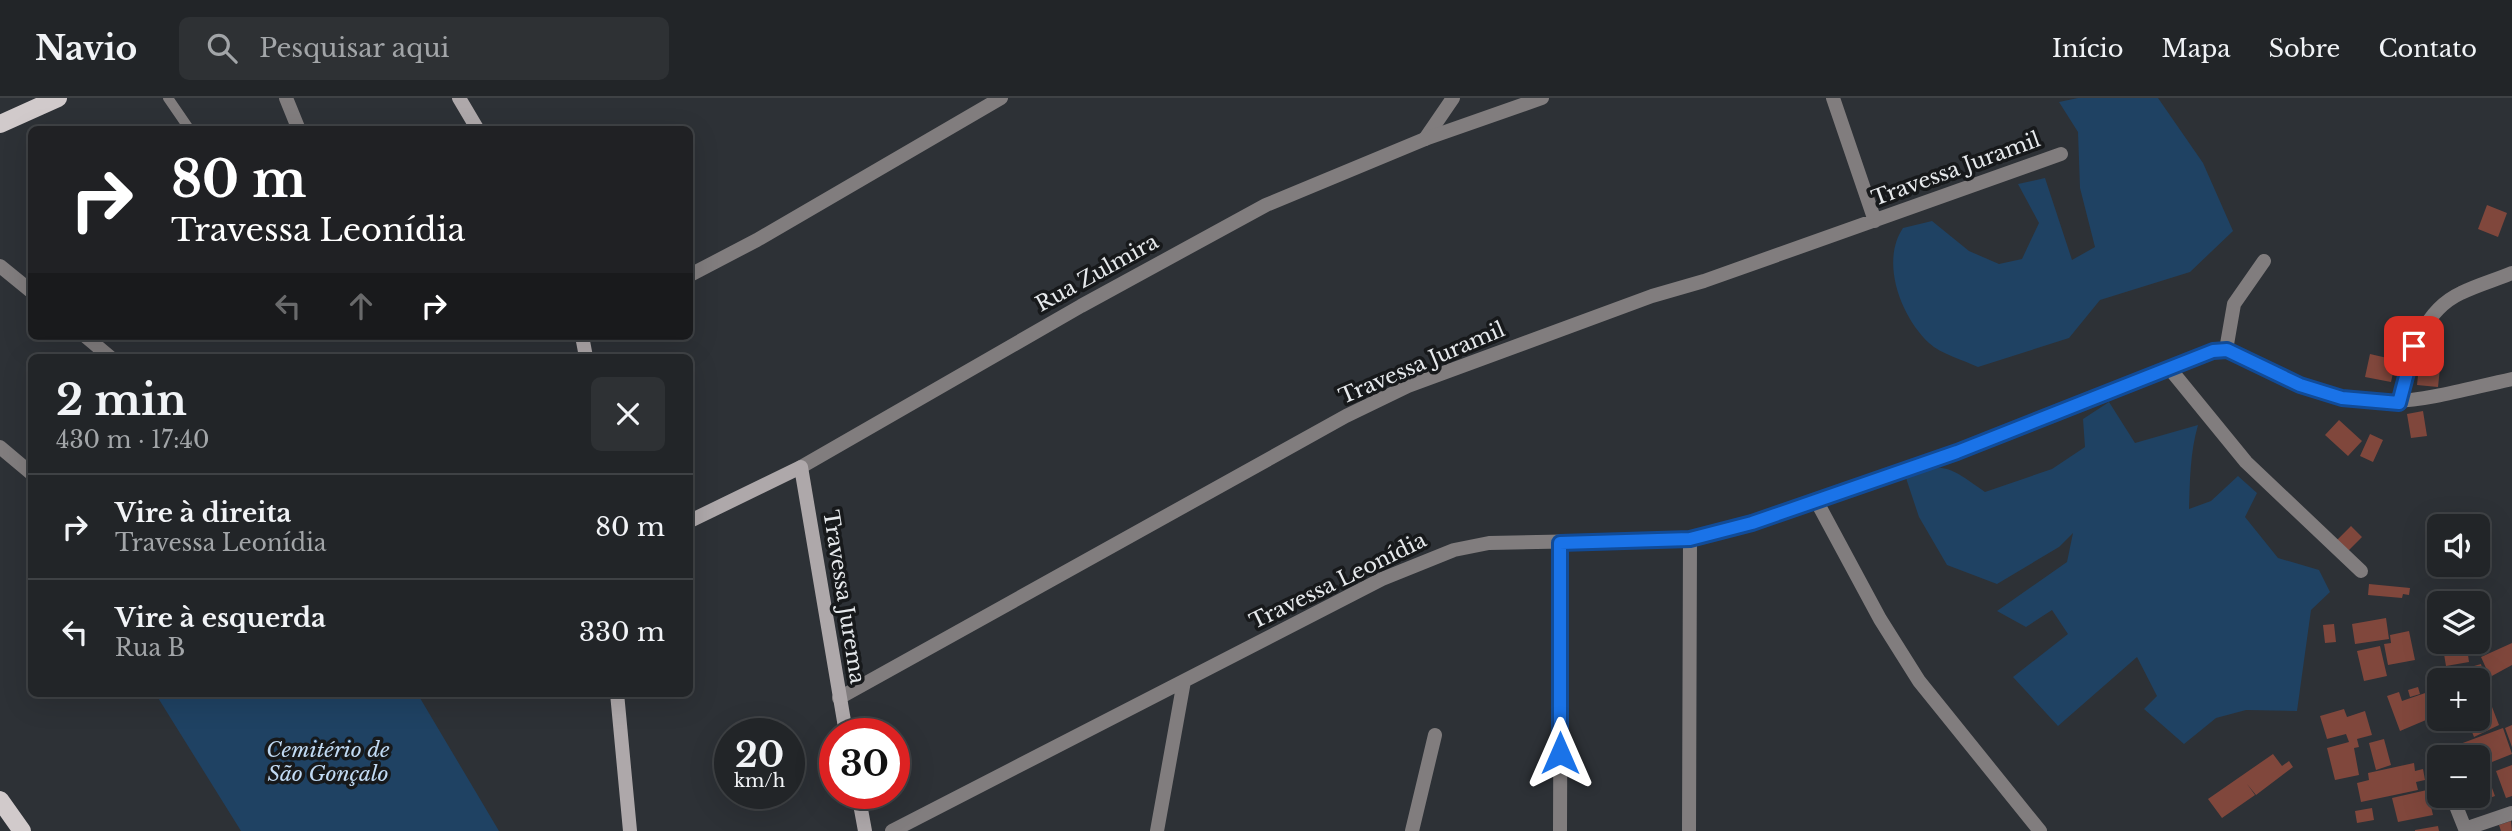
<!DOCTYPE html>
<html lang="pt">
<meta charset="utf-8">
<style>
:root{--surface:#222528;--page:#2e3134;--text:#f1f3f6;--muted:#a2a5a8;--line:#3f4245}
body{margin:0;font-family:"Libre Baskerville",serif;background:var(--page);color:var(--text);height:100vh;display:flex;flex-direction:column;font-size:26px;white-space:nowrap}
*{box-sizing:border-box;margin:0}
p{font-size:23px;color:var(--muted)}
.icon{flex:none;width:38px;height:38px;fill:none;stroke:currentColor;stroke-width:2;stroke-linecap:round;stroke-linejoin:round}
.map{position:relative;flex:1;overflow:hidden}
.panel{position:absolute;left:28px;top:256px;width:665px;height:343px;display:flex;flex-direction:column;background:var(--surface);border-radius:10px;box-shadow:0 7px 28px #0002,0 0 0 2px var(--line)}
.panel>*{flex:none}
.hud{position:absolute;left:28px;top:28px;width:665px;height:214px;border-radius:10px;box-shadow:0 7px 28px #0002,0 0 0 2px var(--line);background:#202124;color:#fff;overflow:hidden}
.fabs{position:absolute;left:2427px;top:416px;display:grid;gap:14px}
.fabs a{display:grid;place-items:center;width:63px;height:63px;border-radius:10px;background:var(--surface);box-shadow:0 7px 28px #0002,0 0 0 2px var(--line);font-size:35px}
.speed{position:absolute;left:714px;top:620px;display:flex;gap:14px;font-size:35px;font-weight:700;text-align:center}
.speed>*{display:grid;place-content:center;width:91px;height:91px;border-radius:50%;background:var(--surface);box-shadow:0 7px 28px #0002,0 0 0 2px var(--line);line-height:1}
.speed small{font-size:18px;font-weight:400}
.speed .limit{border:10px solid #d22;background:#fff;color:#111}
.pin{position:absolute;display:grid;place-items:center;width:60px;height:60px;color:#fff;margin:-30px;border-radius:14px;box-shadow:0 4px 10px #0006}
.me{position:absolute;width:77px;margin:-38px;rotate:0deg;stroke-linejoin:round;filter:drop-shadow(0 0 5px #0008)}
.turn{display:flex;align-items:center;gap:24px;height:147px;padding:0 28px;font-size:32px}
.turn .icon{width:91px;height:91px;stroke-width:2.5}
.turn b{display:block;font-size:49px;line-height:60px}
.lanes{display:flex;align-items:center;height:66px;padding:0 28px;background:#0003;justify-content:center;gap:35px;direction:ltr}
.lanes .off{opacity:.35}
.round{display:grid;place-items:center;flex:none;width:74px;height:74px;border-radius:10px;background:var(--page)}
.headline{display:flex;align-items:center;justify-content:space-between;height:119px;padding:0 28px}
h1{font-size:42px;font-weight:800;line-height:52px}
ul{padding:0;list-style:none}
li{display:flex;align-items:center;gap:21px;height:105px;padding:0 28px;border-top:2px solid var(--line)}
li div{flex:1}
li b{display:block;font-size:26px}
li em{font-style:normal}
header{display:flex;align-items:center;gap:42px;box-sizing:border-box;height:98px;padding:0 35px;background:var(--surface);border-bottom:2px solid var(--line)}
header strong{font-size:33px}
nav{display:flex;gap:38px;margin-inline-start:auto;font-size:24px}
.search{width:490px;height:63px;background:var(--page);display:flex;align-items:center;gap:18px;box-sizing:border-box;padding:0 24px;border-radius:10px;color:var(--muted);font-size:26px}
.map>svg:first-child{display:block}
</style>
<header>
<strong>Navio</strong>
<div class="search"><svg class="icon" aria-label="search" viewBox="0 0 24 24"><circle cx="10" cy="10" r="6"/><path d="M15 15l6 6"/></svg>Pesquisar aqui</div>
<nav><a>Início</a><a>Mapa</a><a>Sobre</a><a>Contato</a></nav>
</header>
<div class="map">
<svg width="2512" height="733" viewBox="0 0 2512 733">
<rect width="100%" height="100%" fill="#2d3136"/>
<!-- green -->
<path fill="#1f4263" d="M 2078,0 L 2158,0 L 2203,65 L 2233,133 L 2190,174 L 2100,202 L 2069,240 L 1978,269 C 1963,262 1941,256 1929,245 C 1901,219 1880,164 1903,130 L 1932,123 L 1969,153 L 1999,166 L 2022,161 L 2039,125 L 2018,86 L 2045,80 L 2072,162 L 2095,149 L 2080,90 L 2078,34 L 2059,4 Z
M 2109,304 L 2135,345 L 2198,327 C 2190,355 2190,382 2189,411 L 2211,403 L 2238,378 L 2257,395 L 2245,419 L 2278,460 L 2319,472 L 2330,494 L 2311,512 L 2297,613 L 2246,612 L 2216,620 L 2184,646 L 2144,611 L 2157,598 L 2137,559 L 2058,628 L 2013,579 L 2068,536 L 2052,512 L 2026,529 L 1997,513 L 2067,464 L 2073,435 L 2059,449 L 1997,486 L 1947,467 L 1919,419 L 1906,380 C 1943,360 1953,372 1985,394 L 2052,371 L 2085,349 L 2083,321 Z
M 155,595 L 417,595 L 499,733 L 241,733 Z"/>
<!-- building -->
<path fill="#80473c" d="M 2487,107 L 2507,115 L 2498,139 L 2478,131 Z
M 2370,256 L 2396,262 L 2391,284 L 2365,279 Z
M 2419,268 L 2440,270 L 2438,289 L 2417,287 Z
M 2423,313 L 2427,338 L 2411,340 L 2407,316 Z
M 2339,322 L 2362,343 L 2348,358 L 2325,337 Z
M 2370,336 L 2383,342 L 2373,364 L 2360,358 Z
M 2351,428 L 2362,439 L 2348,453 L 2337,442 Z
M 2369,486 L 2410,490 L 2409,497 L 2403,496 L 2402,500 L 2368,497 Z
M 2386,520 L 2389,541 L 2355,546 L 2352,526 Z
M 2334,526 L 2336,544 L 2325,545 L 2323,527 Z
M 2409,533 L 2415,562 L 2388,567 L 2384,546 L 2391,545 L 2390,537 Z
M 2442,544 L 2477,544 L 2479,555 L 2468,557 L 2469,564 L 2446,568 Z
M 2512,545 L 2512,567 L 2490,579 L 2481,559 Z
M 2380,548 L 2387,578 L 2364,583 L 2357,553 Z
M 2481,566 L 2483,574 L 2468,579 L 2469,583 L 2440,583 L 2439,613 L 2429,581 Z
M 2418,589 L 2420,596 L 2410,599 L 2408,592 Z
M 2431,593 L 2437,610 L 2433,619 L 2400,633 L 2387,598 L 2399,594 L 2402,603 Z
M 2492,609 L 2499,627 L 2474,639 L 2467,621 L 2478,621 L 2478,615 Z
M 2344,611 L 2347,619 L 2365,613 L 2372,637 L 2357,641 L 2359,649 L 2354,650 L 2359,677 L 2335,682 L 2327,650 L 2349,644 L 2346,636 L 2327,641 L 2320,618 Z
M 2512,627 L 2512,649 L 2505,630 Z
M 2503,630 L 2512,656 L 2492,664 L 2489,658 L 2478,662 L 2478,660 L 2465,660 L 2460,646 Z
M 2384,641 L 2391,667 L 2376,672 L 2369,645 Z
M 2273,656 L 2282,668 L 2289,663 L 2293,669 L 2256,697 L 2247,686 L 2255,697 L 2222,720 L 2208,701 Z
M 2482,663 L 2495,698 L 2465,709 L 2461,698 L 2478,698 L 2478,665 Z
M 2414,665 L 2415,673 L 2423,671 L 2425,682 L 2416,684 L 2418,692 L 2361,704 L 2357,685 L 2369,682 L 2368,675 Z
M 2512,667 L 2512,698 L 2506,700 L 2496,673 Z
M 2427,692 L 2433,717 L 2398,724 L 2392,700 Z
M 2372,710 L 2374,722 L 2357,725 L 2355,713 Z
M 2511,723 L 2512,733 L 2501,733 L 2499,727 Z
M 2438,728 L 2439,733 L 2415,733 L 2415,732 Z"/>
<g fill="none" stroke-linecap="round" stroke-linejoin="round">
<!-- service -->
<path stroke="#817d7e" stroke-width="10" d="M 168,0 L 190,32"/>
<!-- minor -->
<path stroke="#817d7e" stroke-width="14" d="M 286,0 L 299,32
M 1833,0 L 1875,123
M 1425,41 L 1453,0
M 0,168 L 32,194
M 690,177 L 757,142 L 1001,0
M 85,238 L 110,259
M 2226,252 L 2234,206 L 2264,163
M 2170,271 L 2246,364 L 2361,473
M 2399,305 C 2410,265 2418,215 2461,195 C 2477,187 2495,182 2512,175
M 0,349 L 32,376
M 1817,404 L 1880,521 L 1919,583 L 2040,733
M 839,600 L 1346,318 L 1408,288 L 1652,198 L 1704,183 L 2061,56
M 2435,655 L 2440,667
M 2452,698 L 2466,733
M 2465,731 L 2512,715
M 892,733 L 1382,481 L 1454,452 L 1489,445 L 1690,441 L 1752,425 L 1957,353 L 2213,253 L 2226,252 C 2252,262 2274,278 2300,287 C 2383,318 2430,299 2512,281
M 1157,733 L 1184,583
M 1412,733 L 1435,637
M 1560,733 L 1561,445
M 1689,733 L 1690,441"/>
<!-- tertiary -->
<path stroke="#817d7e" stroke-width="14" d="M 801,369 L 1081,208 L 1266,107 L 1425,41 L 1542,0"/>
<!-- secondary -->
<path stroke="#aea8aa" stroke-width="14" d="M 459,0 L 478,32
M 582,238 L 586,259
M 690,423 L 801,369 L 846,635
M 617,595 L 630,733
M 858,695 L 865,733"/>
<!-- primary -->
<path stroke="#d1cacb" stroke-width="18" d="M 0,26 L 58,0
M 0,702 L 22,733"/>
</g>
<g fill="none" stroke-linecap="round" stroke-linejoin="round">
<defs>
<path id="route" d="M 1560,655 L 1560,445 L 1690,441 L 1752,425 L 1957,354 L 2213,253 L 2227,252 L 2300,287 L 2342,300 L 2399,305 L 2414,248"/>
</defs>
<!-- route casing -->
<use href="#route" stroke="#114b97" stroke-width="18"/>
<!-- route -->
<use href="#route" stroke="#1a73e8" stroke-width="12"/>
</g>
<g text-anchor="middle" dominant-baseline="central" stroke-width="7" stroke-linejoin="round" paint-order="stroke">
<!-- street labels -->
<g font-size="21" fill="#e6e9ec" stroke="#17191b">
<text transform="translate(1956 71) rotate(-20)">Travessa Juramil</text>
<text transform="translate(1097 175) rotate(-29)">Rua Zulmira</text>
<text transform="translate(1422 265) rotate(-23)">Travessa Juramil</text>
<text transform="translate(1338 483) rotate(-26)">Travessa Leonídia</text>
<text transform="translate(844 499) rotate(81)">Travessa Jurema</text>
</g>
<!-- park labels -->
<g font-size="21" font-style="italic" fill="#c1daf3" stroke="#17191b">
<text x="328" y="652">Cemitério de<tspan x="328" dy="24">São Gonçalo</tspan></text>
</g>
</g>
</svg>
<div class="fabs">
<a><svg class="icon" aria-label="sound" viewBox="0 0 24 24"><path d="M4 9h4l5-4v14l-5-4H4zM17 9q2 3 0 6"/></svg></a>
<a><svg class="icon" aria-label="layers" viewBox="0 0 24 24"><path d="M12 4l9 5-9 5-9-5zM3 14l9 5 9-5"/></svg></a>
<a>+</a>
<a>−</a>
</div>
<div class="speed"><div>20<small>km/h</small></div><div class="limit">30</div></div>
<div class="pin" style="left:2414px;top:248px;background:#d93025"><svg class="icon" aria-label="arrive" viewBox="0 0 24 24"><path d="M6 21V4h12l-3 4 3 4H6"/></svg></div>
<svg class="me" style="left:1560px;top:655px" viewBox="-20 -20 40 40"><path d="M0-17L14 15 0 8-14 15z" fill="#1a73e8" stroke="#fff" stroke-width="4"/></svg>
<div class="hud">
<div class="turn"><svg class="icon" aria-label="right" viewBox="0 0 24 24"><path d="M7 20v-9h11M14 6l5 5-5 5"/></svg><div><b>80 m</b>Travessa Leonídia</div></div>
<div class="lanes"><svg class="icon off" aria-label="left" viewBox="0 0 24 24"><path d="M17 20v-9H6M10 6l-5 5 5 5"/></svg><svg class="icon off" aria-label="ahead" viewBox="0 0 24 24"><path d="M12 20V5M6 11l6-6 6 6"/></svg><svg class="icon" aria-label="right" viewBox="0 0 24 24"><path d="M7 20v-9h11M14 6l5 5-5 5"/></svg></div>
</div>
<section class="panel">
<div class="headline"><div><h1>2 min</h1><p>430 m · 17:40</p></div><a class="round"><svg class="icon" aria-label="close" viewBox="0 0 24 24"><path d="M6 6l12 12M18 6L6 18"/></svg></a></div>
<ul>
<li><svg class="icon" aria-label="right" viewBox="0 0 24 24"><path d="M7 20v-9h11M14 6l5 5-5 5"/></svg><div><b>Vire à direita</b><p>Travessa Leonídia</p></div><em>80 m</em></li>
<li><svg class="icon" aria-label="left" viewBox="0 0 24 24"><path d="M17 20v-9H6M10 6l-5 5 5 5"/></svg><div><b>Vire à esquerda</b><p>Rua B</p></div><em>330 m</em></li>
</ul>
</section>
</div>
